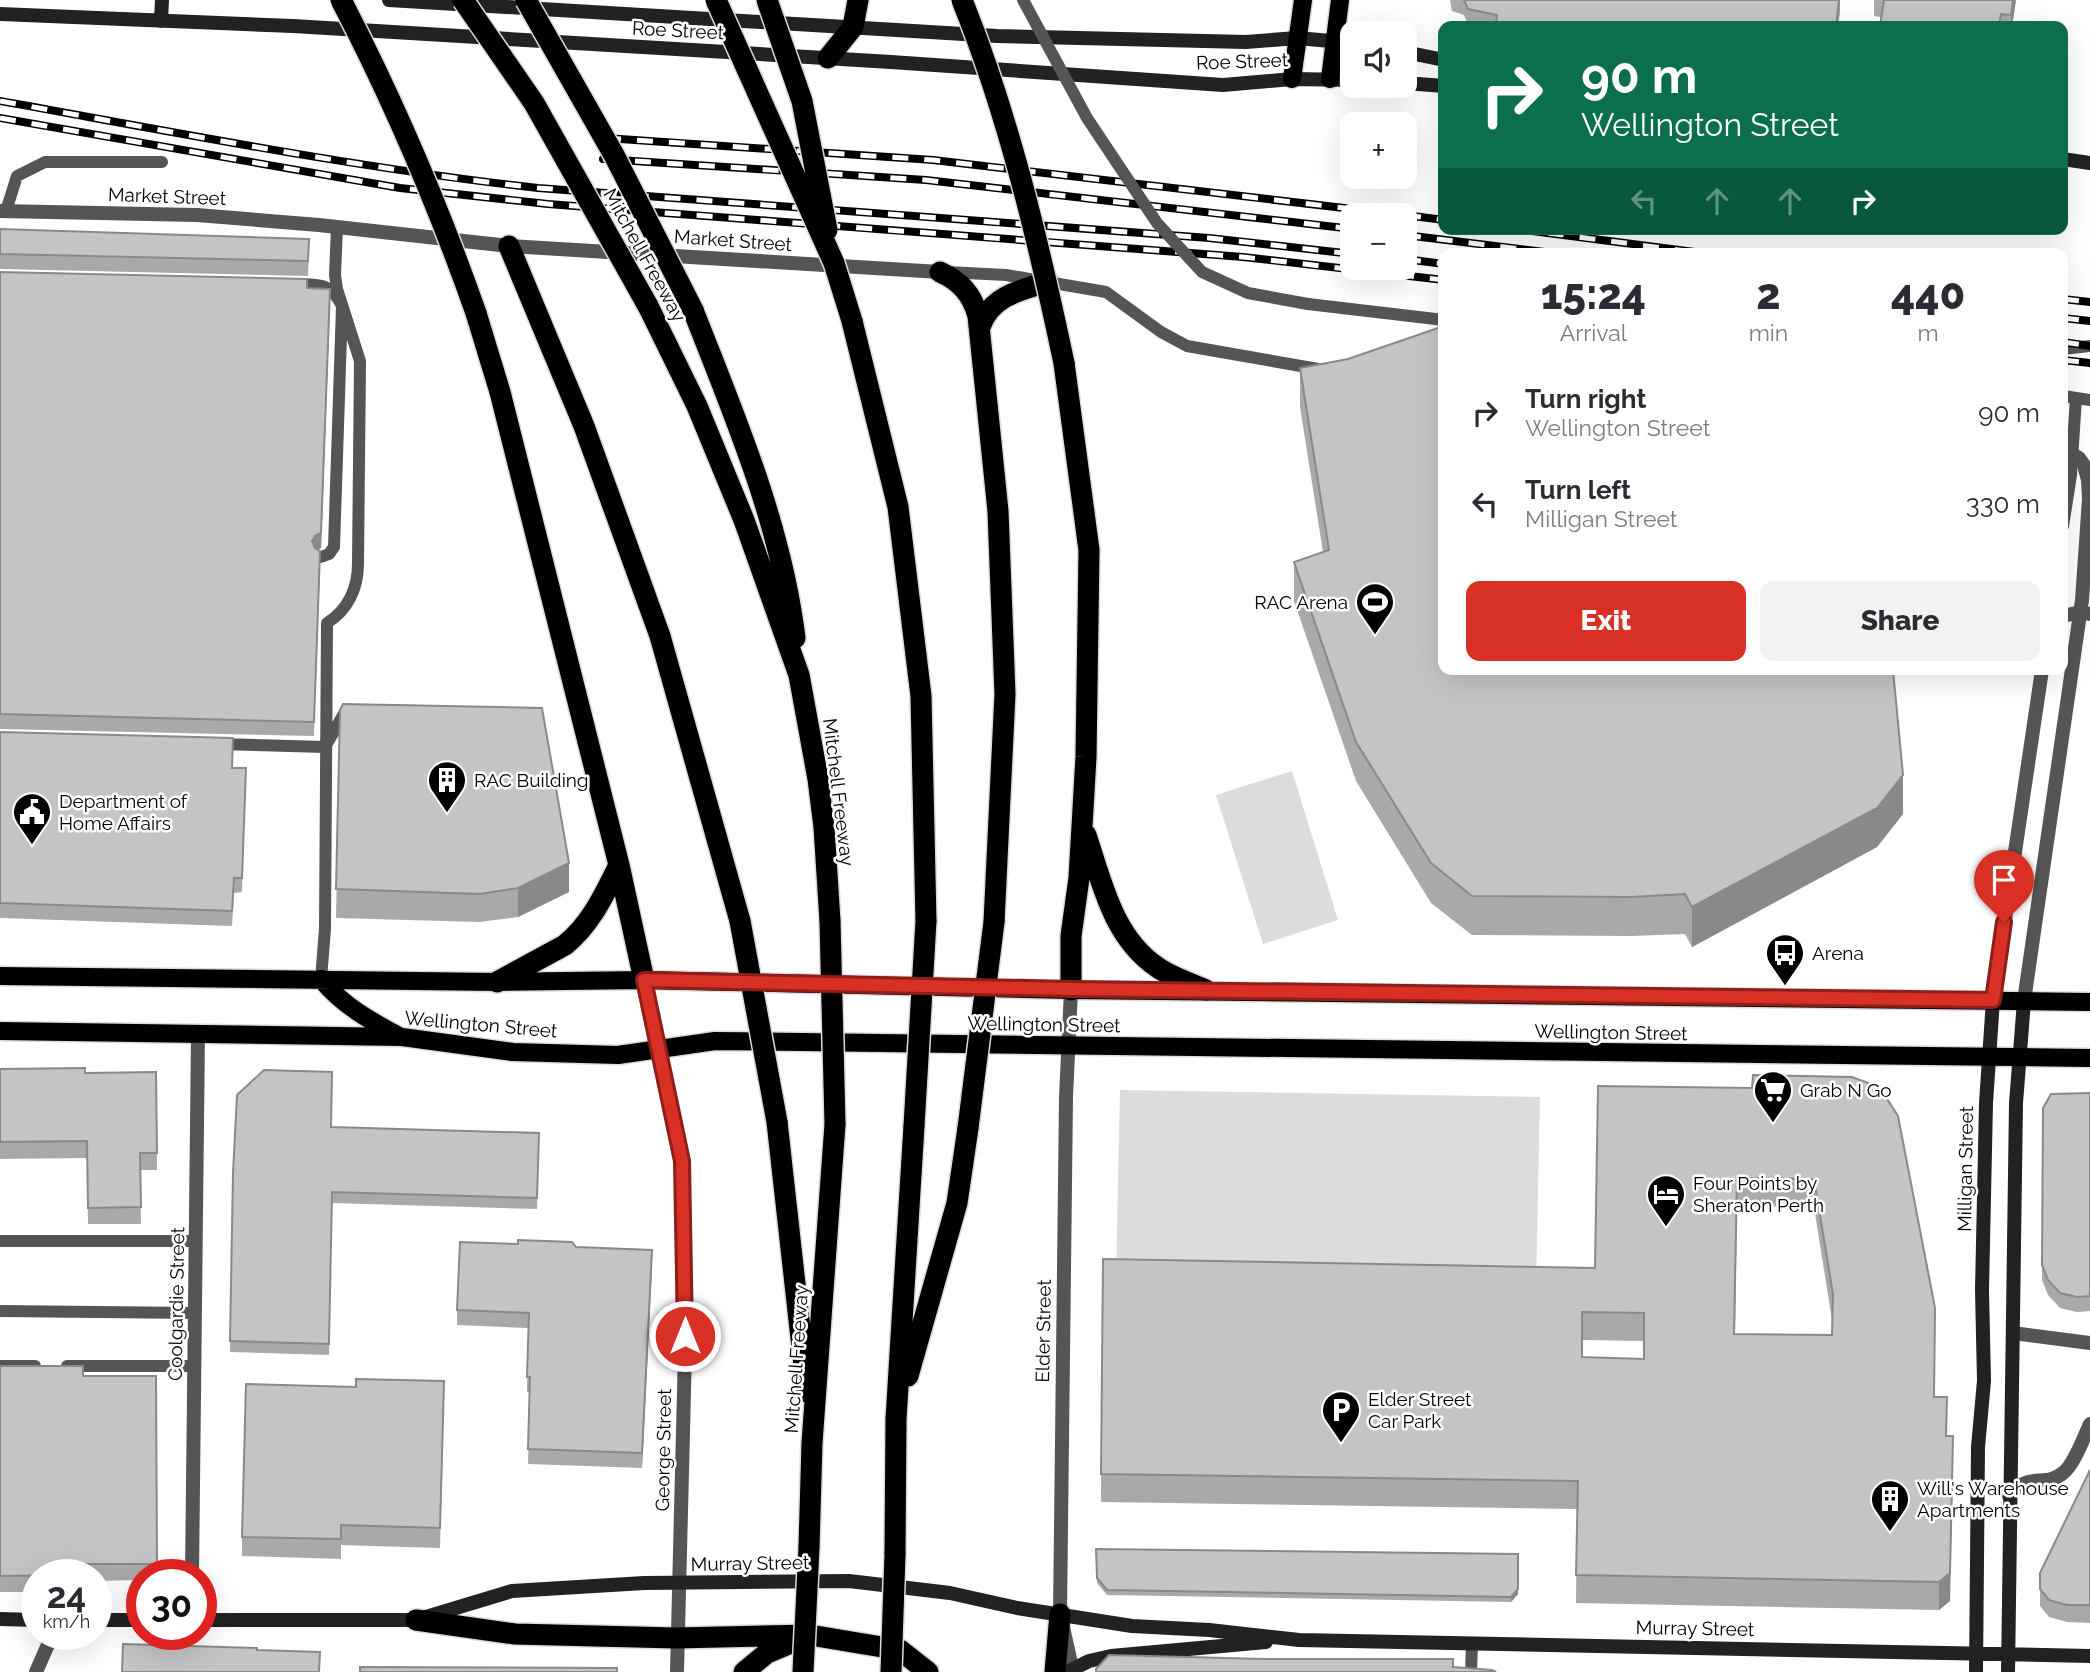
<!DOCTYPE html>
<meta charset="utf-8">
<style>
:root{--surface:#fff;--page:#f2f2f3;--text:#2b2b33;--muted:#7c7c81;--accent:#d93025}
body{margin:0;font-family:Raleway,sans-serif;background:var(--page);color:var(--text);height:100vh;display:flex;flex-direction:column;font-size:26px;white-space:nowrap}
*{box-sizing:border-box;margin:0}
p{font-size:23px;color:var(--muted)}
.icon{flex:none;width:38px;height:38px;fill:none;stroke:currentColor;stroke-width:2;stroke-linecap:round;stroke-linejoin:round}
.map{position:relative;flex:1;overflow:hidden}
.sheet{position:absolute;left:1438px;top:248px;width:630px;height:427px;display:flex;flex-direction:column;background:var(--surface);border-radius:14px;box-shadow:0 7px 28px #0002}
.sheet>*{flex:none}
.top-card{position:absolute;left:1438px;top:21px;width:630px;height:214px;border-radius:14px;box-shadow:0 7px 28px #0002;background:#0b6e4f;color:#fff;overflow:hidden}
.fabs{position:absolute;left:1340px;top:21px;display:grid;gap:14px}
.fabs a{display:grid;place-items:center;width:77px;height:77px;border-radius:14px;background:var(--surface);box-shadow:0 7px 28px #0002;font-size:35px}
.speed{position:absolute;left:21px;top:1559px;display:flex;gap:14px;font-size:35px;font-weight:700;text-align:center}
.speed>*{display:grid;place-content:center;width:91px;height:91px;border-radius:50%;background:var(--surface);box-shadow:0 7px 28px #0002;line-height:1}
.speed small{font-size:18px;font-weight:400}
.speed .limit{border:10px solid #d22;background:#fff;color:#111}
.pin{position:absolute;display:grid;place-items:center;width:60px;height:60px;color:#fff;margin:-72px -30px;border-radius:50% 50% 50% 0;rotate:-45deg;box-shadow:0 0 7px #0007}
.pin .icon{rotate:45deg}
.me{position:absolute;width:77px;margin:-38px;rotate:0deg;stroke-linejoin:round;filter:drop-shadow(0 0 5px #0008)}
.turn{display:flex;align-items:center;gap:24px;height:147px;padding:0 28px;font-size:32px}
.turn .icon{width:91px;height:91px;stroke-width:2.5}
.turn b{display:block;font-size:49px;line-height:60px}
.lanes{display:flex;align-items:center;height:66px;padding:0 28px;background:#0003;justify-content:center;gap:35px;direction:ltr}
.lanes .off{opacity:.35}
.eta{display:flex;justify-content:space-evenly;align-items:center;height:119px;text-align:center}
.eta b{font-size:42px;font-weight:800;line-height:49px}
.primary-button{display:flex;gap:14px;margin-top:auto;padding:14px 28px}
.primary-button a{flex:1;height:80px;border-radius:14px;background:var(--accent);color:#fff;font-size:28px;font-weight:800;line-height:80px;text-align:center}
.primary-button a+a{background:var(--page);color:var(--text)}
ul{padding:0;list-style:none}
li{display:flex;align-items:center;gap:21px;height:91px;padding:0 28px}
li div{flex:1}
li b{display:block;font-size:26px}
li em{font-style:normal}
.map>svg:first-child{display:block}
</style>
<div class="map">
<svg width="2090" height="1672" viewBox="0 0 2090 1672">
<rect width="100%" height="100%" fill="#fff"/>
<!-- green -->
<path fill="#dcdcdc" d="M 1292,771 L 1338,920 L 1263,944 L 1216,795 Z
M 1120,1090 L 1540,1097 L 1536,1284 L 1116,1275 Z"/>
<g fill="none" stroke-linecap="round" stroke-linejoin="round">
<defs>
<path id="primary" d="M 1292,79 L 1303,0
M 1330,79 L 1340,0
M 0,976 L 497,982 L 644,980 L 1071,990 L 2090,1002
M 321,979 C 342,1005 369,1020 399,1036
M 0,1031 L 402,1037 L 513,1052 L 618,1055 L 715,1041 L 2090,1058"/>
<path id="motorway" d="M 828,58 L 853,27 L 858,0
M 509,246 L 584,426 L 660,636 L 740,921
M 940,272 C 960,281 972,294 978,316 L 998,511 L 1005,694 L 994,922
M 648,306 L 697,406 L 744,520 L 799,675 L 818,779 L 824,827 L 830,921
M 693,310 C 735,417 781,524 795,638
M 476,313 L 500,392 L 619,865 L 644,980
M 852,321 L 898,507 L 921,696 L 926,921
M 980,327 C 991,296 1020,290 1048,282
M 1064,363 L 1089,550 L 1086,757 L 1079,878 L 1071,936 L 1071,990
M 1086,835 C 1102,883 1113,937 1157,967 C 1171,977 1190,983 1206,990
M 497,982 L 565,945 C 591,924 604,895 619,865
M 777,1122 L 807,1392
M 908,1376 L 957,1203 L 968,1128
M 809,1547 L 812,1443 L 835,1124
M 895,1554 L 896,1419 L 914,1126
M 416,1620 L 515,1634 L 676,1638 L 810,1635 L 900,1650 L 928,1672
M 744,1672 L 767,1653 L 798,1640
M 1055,1672 L 1060,1614"/>
</defs>
<!-- primary casing -->
<use href="#primary" stroke="#dbdbdb" stroke-width="21"/>
<!-- motorway casing -->
<use href="#motorway" stroke="#dbdbdb" stroke-width="24"/>
<!-- service -->
<path stroke="#555" stroke-width="12" d="M 6,211 L 17,176 L 45,162 L 162,162
M 947,272 L 1006,275 L 1106,292 L 1161,332 L 1187,346 L 1318,369
M 293,284 C 318,285 330,281 342,306 L 334,547 L 329,554 L 321,557
M 1308,304 L 1444,320
M 2063,349 L 2090,346
M 2063,396 L 2090,400
M 2063,526 L 2071,475 L 2076,398
M 217,744 L 325,747 L 345,712 L 351,712
M 321,979 L 325,929 L 327,623 C 348,610 358,588 358,564 L 360,361 L 337,289 L 335,275 L 337,227
M 0,1241 L 195,1241
M 0,1311 L 195,1313
M 0,1366 L 35,1366
M 67,1366 L 194,1366
M 1471,1672 L 1472,1644"/>
<!-- minor -->
<path stroke="#555" stroke-width="14" d="M 2063,616 L 2080,612 L 2090,614
M 644,980 L 682,1162 L 686,1311 L 677,1672
M 1993,1000 L 2042,670
M 2024,1001 L 2082,600 L 2089,499 L 2088,480 L 2084,465 L 2079,458 L 2072,454
M 2013,1333 L 2090,1343
M 2009,1496 C 2028,1471 2045,1488 2063,1473 C 2074,1465 2084,1437 2090,1424
M 192,1575 L 198,1034"/>
<!-- tertiary -->
<path stroke="#555" stroke-width="14" d="M 0,211 L 197,215 L 319,225 L 509,246 L 940,272
M 1071,990 L 1066,1097 L 1060,1614 L 1073,1672
M 36,1672 L 50,1640 L 57,1634"/>
<!-- secondary -->
<path stroke="#222" stroke-width="14" d="M 389,0 L 997,36 L 1246,42 L 1297,38 L 1353,43
M 0,14 L 293,26 L 891,62 L 1223,85 L 1292,79 L 1353,80
M 161,21 L 162,0
M 1405,52 L 1444,60
M 1405,83 L 1444,86
M 2063,159 L 2090,163
M 0,1619 L 37,1620
M 96,1620 L 142,1620
M 201,1620 L 416,1620 L 512,1591 L 644,1583 L 849,1581 L 950,1593 L 1017,1608 L 1132,1626 L 1209,1630 L 1299,1640 L 2090,1656
M 1067,1672 L 1089,1661 L 1111,1656 L 1266,1642
M 1976,1672 L 1978,1447 L 1984,1381 L 1982,1290 L 1986,1103 L 1993,1000
M 2008,1672 L 2016,1103 L 2024,1001"/>
<!-- primary -->
<use href="#primary" stroke="#000" stroke-width="18"/>
<!-- motorway -->
<use href="#motorway" stroke="#000" stroke-width="21"/>
<defs>
<path id="rail" d="M 0,101 C 179,133 357,168 538,188 L 1209,238 L 1353,254
M 0,118 L 400,188 L 548,204 L 1243,257 L 1444,280
M 605,138 L 933,160 L 1404,215
M 603,159 L 926,180 L 1353,229
M 1405,215 L 1444,220
M 1516,229 L 1710,254
M 1405,235 L 1561,254
M 1405,259 L 1444,264
M 2063,299 L 2090,302
M 2063,318 L 2090,321
M 2063,342 L 2090,346
M 2063,360 L 2090,363"/>
</defs>
<!-- rail casing -->
<use href="#rail" stroke="#000" stroke-width="8"/>
<!-- rail -->
<use href="#rail" stroke="#fff" stroke-width="5" stroke-dasharray="16" stroke-linecap="butt"/>
<defs>
<path id="motorway-bridge" d="M 341,0 C 394,102 438,205 476,313
M 463,0 L 534,103 L 648,306
M 526,0 L 614,155 L 693,310
M 716,0 L 834,263 L 852,321
M 767,0 L 802,101 L 827,230
M 962,0 C 1009,117 1038,240 1064,363
M 740,921 L 777,1122
M 830,921 L 835,1124
M 914,1126 L 926,921
M 968,1128 L 994,922
M 803,1672 L 809,1547
M 891,1672 L 895,1554"/>
</defs>
<!-- motorway-bridge casing -->
<use href="#motorway-bridge" stroke="#dbdbdb" stroke-width="24" stroke-linecap="butt"/>
<!-- service-bridge -->
<path stroke="#555" stroke-width="12" d="M 1023,0 L 1087,118 L 1157,223 L 1202,272 L 1248,293 L 1308,304"/>
<!-- motorway-bridge -->
<use href="#motorway-bridge" stroke="#000" stroke-width="21"/>
</g>
<!-- wall -->
<path fill="#a9a9a9" fill-rule="evenodd" d="M 1448,0 L 1840,0 L 1840,13 L 1838,26 L 1473,26 L 1468,25 L 1464,15 L 1452,11 L 1450,0 Z
M 1874,0 L 2016,0 L 2012,26 L 1880,26 L 1881,17 L 1874,16 Z
M 0,229 L 309,254 L 308,276 L 0,269 Z
M 0,272 L 307,288 L 330,303 L 321,548 L 317,550 L 320,566 L 314,736 L 0,729 Z
M 1300,368 L 1903,814 L 1877,847 L 1692,947 L 1685,934 L 1631,936 L 1472,935 L 1431,903 L 1356,781 L 1294,601 L 1294,562 L 1323,552 L 1300,407 Z
M 340,710 L 569,892 L 518,917 L 480,922 L 336,918 Z
M 0,732 L 232,768 L 246,768 L 242,892 L 234,893 L 232,926 L 0,918 Z
M 0,1069 L 85,1073 L 156,1072 L 157,1170 L 140,1170 L 141,1224 L 88,1224 L 87,1158 L 0,1159 Z
M 1871,1084 L 1934,1397 L 1947,1397 L 1946,1436 L 1953,1465 L 1950,1601 L 1939,1610 L 1576,1603 L 1577,1509 L 1101,1502 L 1103,1259 L 1595,1268 L 1752,1088 ZM 1737,1206 L 1814,1207 L 1832,1320 L 1832,1335 L 1735,1334 ZM 1582,1340 L 1644,1341 L 1644,1359 L 1582,1357 Z
M 2090,1093 L 2090,1311 L 2077,1312 L 2060,1308 L 2048,1295 L 2042,1280 L 2043,1108 Z
M 331,1127 L 539,1133 L 537,1209 L 332,1203 L 329,1355 L 230,1352 L 233,1173 Z
M 576,1247 L 652,1265 L 642,1468 L 528,1464 L 530,1392 L 527,1392 L 528,1328 L 457,1325 L 457,1310 Z
M 0,1366 L 83,1376 L 156,1376 L 157,1575 L 142,1575 L 142,1580 L 96,1581 L 96,1575 L 37,1575 L 37,1592 L 0,1592 Z
M 356,1387 L 444,1401 L 440,1548 L 341,1545 L 341,1559 L 242,1556 L 242,1537 Z
M 2090,1470 L 2090,1623 L 2067,1622 L 2049,1617 L 2040,1606 L 2040,1573 Z
M 1096,1549 L 1518,1594 L 1511,1602 L 1107,1595 L 1097,1583 Z"/>
<!-- shaded-wall -->
<path fill="#898989" d="M 1840,0 L 1838,26 L 1836,26 Z
M 2013,0 L 2016,0 L 2012,26 L 2011,26 L 2011,15 Z
M 330,303 L 321,548 L 315,551 L 312,541 Z
M 1903,775 L 1903,814 L 1877,847 L 1692,947 L 1692,907 Z
M 569,863 L 569,892 L 518,917 L 518,888 Z
M 652,1250 L 652,1265 L 642,1468 L 642,1453 Z
M 1953,1436 L 1950,1601 L 1939,1610 L 1939,1582 Z
M 1518,1589 L 1518,1594 L 1511,1602 L 1511,1597 Z"/>
<!-- building -->
<path fill="#c4c4c4" stroke="#898989" stroke-width="2" fill-rule="evenodd" d="M 1464,0 L 1839,0 L 1836,26 L 1513,26 L 1496,24 L 1497,15 L 1468,9 Z
M 1884,0 L 2013,0 L 2011,15 L 2001,14 L 1999,26 L 1880,26 Z
M 0,229 L 309,239 L 308,261 L 0,254 Z
M 0,272 L 307,279 L 307,288 L 330,289 L 321,533 L 315,536 L 312,541 L 315,548 L 320,551 L 314,722 L 0,714 Z
M 1444,326 L 1444,670 L 1893,670 L 1903,775 L 1877,808 L 1692,907 L 1685,894 L 1631,897 L 1472,896 L 1431,863 L 1356,742 L 1294,562 L 1329,550 L 1300,368 L 1348,359 Z
M 343,704 L 542,708 L 569,863 L 518,888 L 480,894 L 336,889 L 340,710 Z
M 0,732 L 233,738 L 232,768 L 246,768 L 242,878 L 234,878 L 232,911 L 0,903 Z
M 85,1068 L 85,1073 L 156,1072 L 157,1153 L 140,1153 L 141,1207 L 88,1208 L 87,1141 L 0,1142 L 0,1069 Z
M 264,1070 L 332,1072 L 331,1127 L 539,1133 L 537,1198 L 332,1192 L 329,1344 L 230,1341 L 233,1173 L 237,1095 Z
M 1753,1075 L 1852,1077 L 1871,1084 L 1887,1099 L 1898,1116 L 1935,1308 L 1934,1397 L 1947,1397 L 1946,1436 L 1953,1436 L 1950,1573 L 1939,1582 L 1576,1575 L 1578,1481 L 1101,1474 L 1103,1259 L 1595,1268 L 1598,1086 L 1752,1088 ZM 1737,1178 L 1814,1179 L 1833,1294 L 1832,1335 L 1734,1334 ZM 1582,1312 L 1644,1313 L 1644,1359 L 1582,1357 Z
M 2090,1093 L 2090,1296 L 2077,1297 L 2060,1293 L 2048,1280 L 2042,1265 L 2043,1108 L 2051,1094 Z
M 518,1240 L 572,1242 L 576,1247 L 652,1250 L 642,1453 L 528,1449 L 530,1377 L 527,1377 L 529,1313 L 457,1310 L 460,1242 L 518,1244 Z
M 0,1366 L 83,1366 L 83,1376 L 156,1376 L 157,1564 L 83,1564 L 83,1575 L 0,1576 Z
M 356,1379 L 444,1381 L 440,1528 L 341,1525 L 341,1539 L 242,1537 L 246,1384 L 356,1387 Z
M 2090,1470 L 2090,1605 L 2067,1605 L 2049,1600 L 2040,1589 L 2040,1573 Z
M 1096,1549 L 1518,1554 L 1518,1589 L 1511,1597 L 1107,1590 L 1097,1578 Z
M 123,1644 L 257,1648 L 257,1650 L 320,1652 L 319,1672 L 122,1672 Z
M 1109,1655 L 1265,1659 L 1453,1659 L 1453,1667 L 1492,1670 L 1496,1672 L 1096,1672 L 1096,1669 Z
M 360,1667 L 617,1668 L 617,1672 L 360,1672 Z"/>
<g fill="none" stroke-linecap="round" stroke-linejoin="round">
<defs>
<path id="route" d="M 685,1336 L 682,1161 L 644,980 L 1071,989 L 1993,1000 L 2004,922"/>
</defs>
<!-- route casing -->
<use href="#route" stroke="#8d1f18" stroke-width="18"/>
<!-- route -->
<use href="#route" stroke="#d93025" stroke-width="12"/>
</g>
<!-- icons -->
<defs>
<symbol id="stadium-pin" viewBox="-11 -11 22 30"><path d="M0 17L-7.5 6A9.5 9.5 0 1 1 7.5 6Z" fill="#000" stroke="#fff"/><path d="M0-5a6.5 5 0 1 0 0 10a6.5 5 0 1 0 0-10ZM-3.5-1.8h7v3.6h-7Z" fill="#fff"/></symbol>
<symbol id="building-pin" viewBox="-11 -11 22 30"><path d="M0 17L-7.5 6A9.5 9.5 0 1 1 7.5 6Z" fill="#000" stroke="#fff"/><path d="M-4-6H4V6H1V3H-1V6H-4ZM-2.5-4.3h1.7v1.8h-1.7ZM.8-4.3h1.7v1.8H.8ZM-2.5-1h1.7V.8h-1.7ZM.8-1h1.7V.8H.8Z" fill="#fff"/></symbol>
<symbol id="civic-pin" viewBox="-11 -11 22 30"><path d="M0 17L-7.5 6A9.5 9.5 0 1 1 7.5 6Z" fill="#000" stroke="#fff"/><path d="M-.6-6.5H3V-4.5H.6V-3L4-1V1h2V6H-6V1h2V-1L-.6-3ZM-1.2 2.5V6h2.4V2.5Z" fill="#fff"/></symbol>
<symbol id="bus-pin" viewBox="-11 -11 22 30"><path d="M0 17L-7.5 6A9.5 9.5 0 1 1 7.5 6Z" fill="#000" stroke="#fff"/><path d="M-5-6H5V4H4V6H2V4H-2V6H-4V4H-5ZM-3.5-4V0h7V-4ZM-3.5 1.2v1.5H-2V1.2ZM2 1.2v1.5H3.5V1.2Z" fill="#fff"/></symbol>
<symbol id="supermarket-pin" viewBox="-11 -11 22 30"><path d="M0 17L-7.5 6A9.5 9.5 0 1 1 7.5 6Z" fill="#000" stroke="#fff"/><path d="M-6-5.5h2.5l.6 2H6L4.5 2H-2.5L-4.4-4H-6ZM-1.5 3.2a1.3 1.3 0 1 0 .1 0ZM3 3.2a1.3 1.3 0 1 0 .1 0Z" fill="#fff"/></symbol>
<symbol id="hotel-pin" viewBox="-11 -11 22 30"><path d="M0 17L-7.5 6A9.5 9.5 0 1 1 7.5 6Z" fill="#000" stroke="#fff"/><path d="M-6-4.5h1.5V1H6V5H4.5V3h-9V5H-6ZM-4 0a1.8 1.8 0 1 1 3.6 0ZM.5 0V-2.5h3Q6-2.5 6 0Z" fill="#fff"/></symbol>
<symbol id="parking-pin" viewBox="-11 -11 22 30"><path d="M0 17L-7.5 6A9.5 9.5 0 1 1 7.5 6Z" fill="#000" stroke="#fff"/><path d="M-3.5-5.5H1a3.5 3.5 0 0 1 0 7H-1V5.5H-3.5ZM-1-3.4V-.6H.8a1.4 1.4 0 0 0 0-2.8Z" fill="#fff"/></symbol>
</defs>
<g fill-rule="evenodd">
<use href="#stadium-pin" x="1353" y="580" width="44" height="60"/>
<use href="#building-pin" x="425" y="758" width="44" height="60"/>
<use href="#civic-pin" x="10" y="790" width="44" height="60"/>
<use href="#bus-pin" x="1763" y="931" width="44" height="60"/>
<use href="#supermarket-pin" x="1751" y="1068" width="44" height="60"/>
<use href="#hotel-pin" x="1644" y="1172" width="44" height="60"/>
<use href="#parking-pin" x="1319" y="1388" width="44" height="60"/>
<use href="#building-pin" x="1868" y="1477" width="44" height="60"/>
</g>
<g text-anchor="middle" dominant-baseline="central" stroke-width="5" stroke-linejoin="round" paint-order="stroke">
<!-- street labels -->
<g font-size="19" fill="#000" stroke="#fff">
<text transform="translate(678 30) rotate(3)">Roe Street</text>
<text transform="translate(1242 61) rotate(-2)">Roe Street</text>
<text transform="translate(167 196) rotate(2)">Market Street</text>
<text transform="translate(733 240) rotate(4)">Market Street</text>
<text transform="translate(645 255) rotate(61)">Mitchell Freeway</text>
<text transform="translate(839 792) rotate(83)">Mitchell Freeway</text>
<text transform="translate(481 1024) rotate(5)">Wellington Street</text>
<text transform="translate(1044 1024) rotate(1)">Wellington Street</text>
<text transform="translate(1611 1032) rotate(1)">Wellington Street</text>
<text transform="translate(1965 1169) rotate(-89)">Milligan Street</text>
<text transform="translate(176 1304) rotate(-89)">Coolgardie Street</text>
<text transform="translate(1043 1331) rotate(-89)">Elder Street</text>
<text transform="translate(796 1359) rotate(-86)">Mitchell Freeway</text>
<text transform="translate(663 1450) rotate(-89)">George Street</text>
<text transform="translate(750 1563) rotate(-1)">Murray Street</text>
<text transform="translate(1695 1628) rotate(1)">Murray Street</text>
</g>
<!-- poi labels -->
<g font-size="19" fill="#000" stroke="#fff" text-anchor="start">
<text x="1348" y="602" text-anchor="end">RAC Arena</text>
<text x="474" y="780">RAC Building</text>
<text x="59" y="801">Department of<tspan x="59" dy="22">Home Affairs</tspan></text>
<text x="1812" y="953">Arena</text>
<text x="1800" y="1090">Grab N Go</text>
<text x="1693" y="1183">Four Points by<tspan x="1693" dy="22">Sheraton Perth</tspan></text>
<text x="1368" y="1399">Elder Street<tspan x="1368" dy="22">Car Park</tspan></text>
<text x="1917" y="1488">Will's Warehouse<tspan x="1917" dy="22">Apartments</tspan></text>
</g>
</g>
</svg>
<div class="fabs">
<a><svg class="icon" aria-label="sound" viewBox="0 0 24 24"><path d="M4 9h4l5-4v14l-5-4H4zM17 9q2 3 0 6"/></svg></a>
<a>+</a>
<a>−</a>
</div>
<div class="speed"><div>24<small>km/h</small></div><div class="limit">30</div></div>
<div class="pin" style="left:2004px;top:922px;background:#d93025"><svg class="icon" aria-label="arrive" viewBox="0 0 24 24"><path d="M6 21V4h12l-3 4 3 4H6"/></svg></div>
<svg class="me" style="left:685px;top:1336px" viewBox="-20 -20 40 40"><circle r="17" fill="#d93025" stroke="#fff" stroke-width="3"/><path d="M0-11L8 9 0 5-8 9z" fill="#fff"/></svg>
<div class="top-card">
<div class="turn"><svg class="icon" aria-label="right" viewBox="0 0 24 24"><path d="M7 20v-9h11M14 6l5 5-5 5"/></svg><div><b>90 m</b>Wellington Street</div></div>
<div class="lanes"><svg class="icon off" aria-label="left" viewBox="0 0 24 24"><path d="M17 20v-9H6M10 6l-5 5 5 5"/></svg><svg class="icon off" aria-label="ahead" viewBox="0 0 24 24"><path d="M12 20V5M6 11l6-6 6 6"/></svg><svg class="icon off" aria-label="ahead" viewBox="0 0 24 24"><path d="M12 20V5M6 11l6-6 6 6"/></svg><svg class="icon" aria-label="right" viewBox="0 0 24 24"><path d="M7 20v-9h11M14 6l5 5-5 5"/></svg></div>
</div>
<section class="sheet">
<div class="eta">
<div><b>15:24</b><p>Arrival</p></div>
<div><b>2</b><p>min</p></div>
<div><b>440</b><p>m</p></div>
</div>
<ul>
<li><svg class="icon" aria-label="right" viewBox="0 0 24 24"><path d="M7 20v-9h11M14 6l5 5-5 5"/></svg><div><b>Turn right</b><p>Wellington Street</p></div><em>90 m</em></li>
<li><svg class="icon" aria-label="left" viewBox="0 0 24 24"><path d="M17 20v-9H6M10 6l-5 5 5 5"/></svg><div><b>Turn left</b><p>Milligan Street</p></div><em>330 m</em></li>
</ul>
<div class="primary-button"><a>Exit</a><a>Share</a></div>
</section>
</div>
